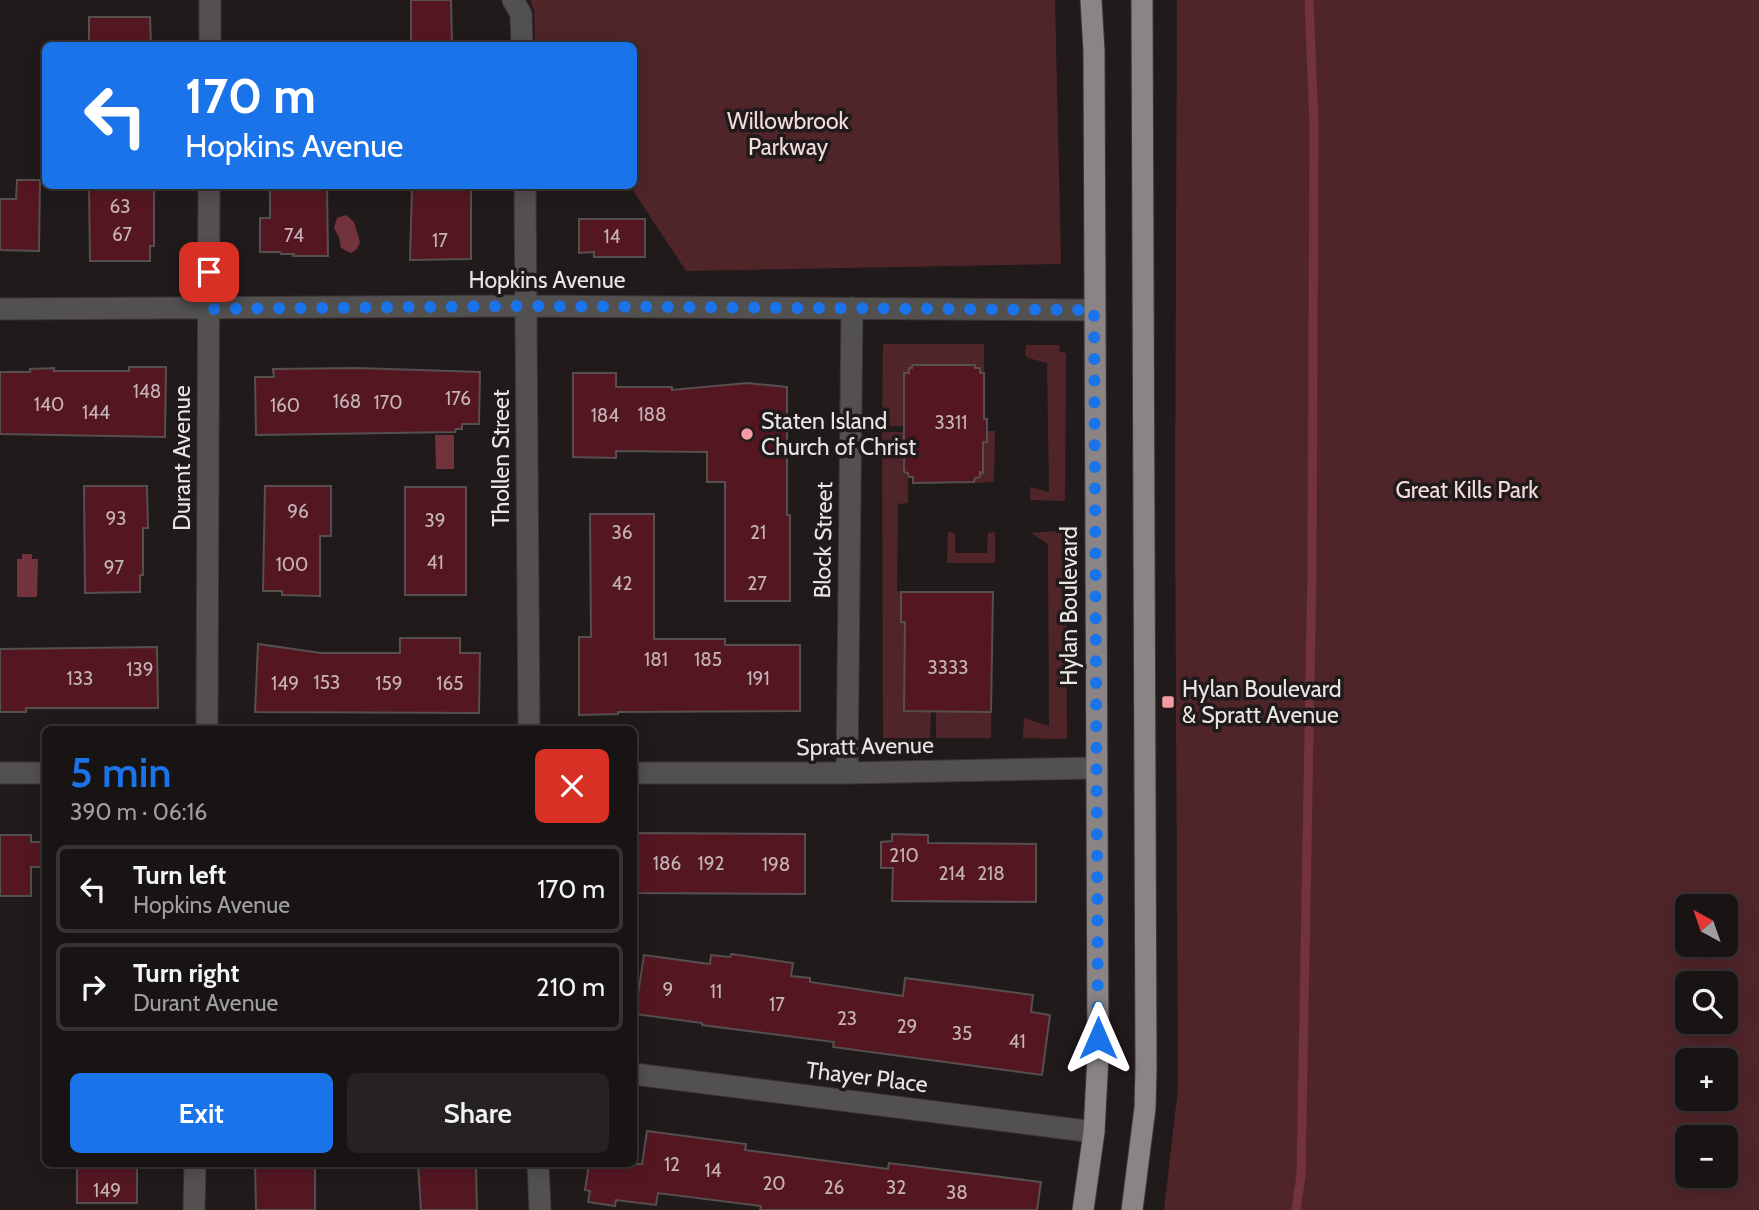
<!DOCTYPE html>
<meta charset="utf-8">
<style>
:root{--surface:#191414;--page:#262122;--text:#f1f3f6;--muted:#9f9ea0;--line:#373334;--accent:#1a73e8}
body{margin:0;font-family:Cabin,sans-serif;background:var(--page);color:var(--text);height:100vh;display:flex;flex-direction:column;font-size:26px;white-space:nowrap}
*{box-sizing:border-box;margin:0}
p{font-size:23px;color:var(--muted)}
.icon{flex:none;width:38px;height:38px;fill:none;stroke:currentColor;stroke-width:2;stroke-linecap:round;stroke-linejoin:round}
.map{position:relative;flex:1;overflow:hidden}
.sheet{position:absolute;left:42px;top:726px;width:595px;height:441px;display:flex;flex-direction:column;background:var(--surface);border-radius:10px;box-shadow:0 4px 18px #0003,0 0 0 2px var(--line)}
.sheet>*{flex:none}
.guide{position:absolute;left:42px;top:42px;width:595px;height:147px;border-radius:10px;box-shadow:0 4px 18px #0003,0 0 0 2px var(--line);background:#1a73e8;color:#fff;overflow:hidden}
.needle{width:46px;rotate:320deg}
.buttons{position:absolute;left:1675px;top:894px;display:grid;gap:14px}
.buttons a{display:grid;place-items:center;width:63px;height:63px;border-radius:10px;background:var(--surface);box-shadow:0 4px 18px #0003,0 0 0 2px var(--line);font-size:35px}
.pin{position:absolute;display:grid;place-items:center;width:60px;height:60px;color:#fff;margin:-30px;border-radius:14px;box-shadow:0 4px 10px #0006}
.me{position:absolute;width:77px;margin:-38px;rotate:0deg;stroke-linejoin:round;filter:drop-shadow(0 0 5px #0008)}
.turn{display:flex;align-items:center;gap:24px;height:147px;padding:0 28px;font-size:32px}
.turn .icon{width:91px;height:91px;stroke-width:2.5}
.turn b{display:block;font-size:49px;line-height:60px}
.round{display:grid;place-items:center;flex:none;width:74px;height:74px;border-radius:10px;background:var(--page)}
.summary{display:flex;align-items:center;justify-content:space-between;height:119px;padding:0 28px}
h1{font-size:42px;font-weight:600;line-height:52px;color:var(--accent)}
.primary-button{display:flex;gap:14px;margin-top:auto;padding:14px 28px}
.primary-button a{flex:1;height:80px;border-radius:10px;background:var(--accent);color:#fff;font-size:28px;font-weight:600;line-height:80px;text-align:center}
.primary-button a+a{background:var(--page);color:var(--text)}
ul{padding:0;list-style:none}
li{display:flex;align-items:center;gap:21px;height:88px;margin:0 14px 10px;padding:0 14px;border:4px solid var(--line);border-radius:10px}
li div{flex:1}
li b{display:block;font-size:26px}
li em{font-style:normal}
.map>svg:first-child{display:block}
</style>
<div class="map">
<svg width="1759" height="1210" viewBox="0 0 1759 1210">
<rect width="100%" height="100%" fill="#211a1b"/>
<!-- green -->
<path fill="#50252a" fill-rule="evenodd" d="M 530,0 L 1055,0 L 1061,264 L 686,271 L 630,186 L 634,186 L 634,46 L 535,45 L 534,10 Z
M 1177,0 L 1759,0 L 1759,1210 L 1164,1210 L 1178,1088 L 1175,512 ZM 1687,906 L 1726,906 L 1726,945 L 1687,945 ZM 1687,984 L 1726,984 L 1726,1022 L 1687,1022 ZM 1687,1060 L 1726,1060 L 1726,1099 L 1687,1099 ZM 1687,1138 L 1726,1138 L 1726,1176 L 1687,1176 Z
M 883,344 L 984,344 L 984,373 L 912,365 L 912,368 L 909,368 L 904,426 L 882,426 Z
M 1026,345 L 1059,345 L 1060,352 L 1066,353 L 1065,501 L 1030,500 L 1030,487 L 1049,492 L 1047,363 L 1028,358 L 1025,355 Z
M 987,431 L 995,431 L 994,482 L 974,483 L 975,478 L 980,477 L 980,472 L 982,473 L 983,442 Z
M 882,432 L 904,432 L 904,472 L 908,473 L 908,503 L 898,504 L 897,591 L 901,592 L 901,622 L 905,622 L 905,711 L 931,711 L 930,738 L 883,738 Z
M 1066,530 L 1067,739 L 1023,738 L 1024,718 L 1049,726 L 1048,544 L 1031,533 Z
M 948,532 L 955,533 L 955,553 L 987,553 L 988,533 L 995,532 L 995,563 L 947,563 Z
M 936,711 L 991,712 L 991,738 L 936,738 Z"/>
<!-- water -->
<path fill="#72333c" d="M 346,215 L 354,222 L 360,242 L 357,249 L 351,253 L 341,248 L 339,237 L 334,228 L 337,218 Z
M 435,435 L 454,435 L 454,469 L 436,469 Z
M 22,554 L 32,554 L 32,559 L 38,559 L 37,597 L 17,597 L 17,559 L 22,559 Z"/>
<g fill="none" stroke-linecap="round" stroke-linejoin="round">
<!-- stream -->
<path stroke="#72333c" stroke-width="9" d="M 1296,1210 L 1301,1176 L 1312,570 L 1314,124 L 1309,0"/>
</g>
<!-- building -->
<path fill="#541722" stroke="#564f4f" stroke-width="2" d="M 411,0 L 451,0 L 452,46 L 411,46 Z
M 89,17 L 150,17 L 151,46 L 89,46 Z
M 17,180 L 40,180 L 39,251 L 0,250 L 0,199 L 16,199 Z
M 89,186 L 154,186 L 154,246 L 150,246 L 150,261 L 90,261 Z
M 270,186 L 327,186 L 328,256 L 293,256 L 294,254 L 281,254 L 280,252 L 260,252 L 260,218 L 270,218 Z
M 412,186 L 471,186 L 471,259 L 410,260 Z
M 579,219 L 645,219 L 645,257 L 594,257 L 594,252 L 579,253 Z
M 912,365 L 975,365 L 975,368 L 980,368 L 980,373 L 984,373 L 984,419 L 987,419 L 987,442 L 983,442 L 983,473 L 980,472 L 980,477 L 975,478 L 974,482 L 913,483 L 913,477 L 909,477 L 908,473 L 904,472 L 904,373 L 909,373 L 909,368 L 912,368 Z
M 129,367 L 166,367 L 165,437 L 0,434 L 0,372 L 30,372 L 30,369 L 54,368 L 54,371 L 129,371 Z
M 357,368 L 480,372 L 479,424 L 462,424 L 462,429 L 456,429 L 455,432 L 256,435 L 255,377 L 274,377 L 273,369 Z
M 573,373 L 616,373 L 616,387 L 672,387 L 672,390 L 747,383 L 787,387 L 787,515 L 790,515 L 790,601 L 725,601 L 725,482 L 707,482 L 707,452 L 616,451 L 616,458 L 573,457 Z
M 84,486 L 147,486 L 148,528 L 143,528 L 143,575 L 140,575 L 140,592 L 85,593 Z
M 265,486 L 331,486 L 331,536 L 320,536 L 320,596 L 282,595 L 282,591 L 263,591 Z
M 405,487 L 466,487 L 466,595 L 405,595 Z
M 590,514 L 654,514 L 654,639 L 725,639 L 725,645 L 800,645 L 800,711 L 618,712 L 618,714 L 579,715 L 579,637 L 591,637 Z
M 901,592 L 993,592 L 991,712 L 904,711 L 905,622 L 901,622 Z
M 400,638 L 460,638 L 460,653 L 480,653 L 479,713 L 255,712 L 258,644 L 321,653 L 400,653 Z
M 157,647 L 158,708 L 26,708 L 26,712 L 0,712 L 0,649 Z
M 638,833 L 805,834 L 805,894 L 638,893 Z
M 892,834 L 928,835 L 928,843 L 1036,844 L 1036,902 L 892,901 L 893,868 L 881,868 L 881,842 L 892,841 Z
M 0,835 L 31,835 L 31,842 L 41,842 L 41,867 L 31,867 L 31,896 L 0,896 Z
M 731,954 L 793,963 L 791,976 L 810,978 L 810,982 L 903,996 L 905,978 L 1033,995 L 1031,1012 L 1050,1015 L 1042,1075 L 878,1053 L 833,1047 L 834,1042 L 702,1025 L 702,1023 L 635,1014 L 644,955 L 710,964 L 711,955 L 730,957 Z
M 647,1131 L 746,1144 L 745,1150 L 828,1161 L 888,1169 L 889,1163 L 1041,1182 L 1037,1210 L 760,1210 L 761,1206 L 658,1193 L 656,1205 L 616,1200 L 615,1206 L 588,1202 L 590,1191 L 585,1190 L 589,1164 L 642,1164 Z
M 255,1164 L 315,1164 L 315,1210 L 256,1210 Z
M 418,1164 L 476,1164 L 477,1210 L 421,1210 Z
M 77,1166 L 137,1166 L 137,1203 L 77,1203 Z"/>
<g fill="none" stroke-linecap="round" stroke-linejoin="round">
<defs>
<path id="minor" d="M 513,0 L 521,14 L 522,46
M 210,46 L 210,0
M 525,186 L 529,730
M 0,309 L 526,306 L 1094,310
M 207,730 L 209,186
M 0,773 L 46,773
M 634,773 L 847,773 L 1096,768
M 847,773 L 852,308
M 634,1074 L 1094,1132
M 538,1164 L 540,1210
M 194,1210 L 195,1164"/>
<path id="major" d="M 1083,1210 L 1094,1132 L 1098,1056 L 1094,51 L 1091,0
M 1132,1210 L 1145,1108 L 1146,1069 L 1142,0"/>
</defs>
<!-- minor casing -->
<use href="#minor" stroke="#3d3637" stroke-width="23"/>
<!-- major casing -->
<use href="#major" stroke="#3d3637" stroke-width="23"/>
<!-- minor -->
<use href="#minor" stroke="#535050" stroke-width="21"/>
<!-- major -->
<use href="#major" stroke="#8b8484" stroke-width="21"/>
</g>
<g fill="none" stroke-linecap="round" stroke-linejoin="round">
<!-- route -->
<path stroke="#1a73e8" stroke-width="12" stroke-dasharray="0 21.6" d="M 209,272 L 208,309 L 526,306 L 1094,310 L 1098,1038"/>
</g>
<!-- markers -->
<g fill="#f49aa3" stroke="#211a1b" stroke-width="2.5">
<circle cx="747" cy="434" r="7"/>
<rect x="1161" y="695" width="14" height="14" rx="3.5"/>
</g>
<g text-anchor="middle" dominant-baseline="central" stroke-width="7" stroke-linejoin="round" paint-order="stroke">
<!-- number labels -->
<g font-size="19" fill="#c4b2b4">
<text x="120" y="206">63</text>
<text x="122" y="234">67</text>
<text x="294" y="235">74</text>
<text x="612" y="236">14</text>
<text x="440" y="240">17</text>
<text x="147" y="391">148</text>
<text x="458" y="398">176</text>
<text x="347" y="401">168</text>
<text x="388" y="402">170</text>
<text x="49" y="404">140</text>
<text x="285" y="405">160</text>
<text x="96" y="412">144</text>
<text x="652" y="414">188</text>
<text x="605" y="415">184</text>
<text x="951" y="422">3311</text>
<text x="298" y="511">96</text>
<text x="116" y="518">93</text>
<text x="435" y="520">39</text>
<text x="622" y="532">36</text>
<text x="758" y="532">21</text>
<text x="435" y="562">41</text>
<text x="292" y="564">100</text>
<text x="114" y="567">97</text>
<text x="622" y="583">42</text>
<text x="757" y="583">27</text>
<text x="656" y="659">181</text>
<text x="708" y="659">185</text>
<text x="948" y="667">3333</text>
<text x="140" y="669">139</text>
<text x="80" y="678">133</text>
<text x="758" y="678">191</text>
<text x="327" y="682">153</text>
<text x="285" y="683">149</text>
<text x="389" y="683">159</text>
<text x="450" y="683">165</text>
<text x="904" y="855">210</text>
<text x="667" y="863">186</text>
<text x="711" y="863">192</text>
<text x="776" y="864">198</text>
<text x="952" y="873">214</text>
<text x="991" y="873">218</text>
<text x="668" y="989">9</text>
<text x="716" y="991">11</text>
<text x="777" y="1004">17</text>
<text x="847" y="1018">23</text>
<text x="907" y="1026">29</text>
<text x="962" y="1033">35</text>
<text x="1017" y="1041">41</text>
<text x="672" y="1164">12</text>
<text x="713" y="1170">14</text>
<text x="774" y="1183">20</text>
<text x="834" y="1187">26</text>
<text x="896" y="1187">32</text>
<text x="107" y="1190">149</text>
<text x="957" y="1192">38</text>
</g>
<!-- park labels -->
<g font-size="23" fill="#f2dcdd" stroke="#211a1b">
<text x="788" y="121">Willowbrook<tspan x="788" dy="26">Parkway</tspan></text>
<text x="1467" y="490">Great Kills Park</text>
</g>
<!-- street labels -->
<g font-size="23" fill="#e9e5e5" stroke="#211a1b">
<text x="547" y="280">Hopkins Avenue</text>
<text transform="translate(182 458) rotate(-90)">Durant Avenue</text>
<text transform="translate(501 458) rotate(-90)">Thollen Street</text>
<text transform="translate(823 540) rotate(-89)">Block Street</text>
<text transform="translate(1069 606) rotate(-90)">Hylan Boulevard</text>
<text transform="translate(865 746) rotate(-1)">Spratt Avenue</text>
<text transform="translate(867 1077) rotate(7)">Thayer Place</text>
</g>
<!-- poi labels -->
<g font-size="23" fill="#e9e5e5" stroke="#211a1b" text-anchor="start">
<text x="761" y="421">Staten Island<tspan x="761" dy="26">Church of Christ</tspan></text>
<text x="1182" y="689">Hylan Boulevard<tspan x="1182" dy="26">&amp; Spratt Avenue</tspan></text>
</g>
</g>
</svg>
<div class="buttons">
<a><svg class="needle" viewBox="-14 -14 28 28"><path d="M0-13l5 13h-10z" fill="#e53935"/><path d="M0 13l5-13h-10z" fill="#9f9ea0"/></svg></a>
<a><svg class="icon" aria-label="search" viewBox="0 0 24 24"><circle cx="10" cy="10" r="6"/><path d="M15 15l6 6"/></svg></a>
<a>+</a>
<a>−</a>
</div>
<div class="pin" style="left:209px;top:272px;background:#d93025"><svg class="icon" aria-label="arrive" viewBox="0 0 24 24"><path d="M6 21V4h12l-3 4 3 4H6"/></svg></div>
<svg class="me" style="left:1098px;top:1038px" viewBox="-20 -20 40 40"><path d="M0-17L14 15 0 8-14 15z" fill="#1a73e8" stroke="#fff" stroke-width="4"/></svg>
<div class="guide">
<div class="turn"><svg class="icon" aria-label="left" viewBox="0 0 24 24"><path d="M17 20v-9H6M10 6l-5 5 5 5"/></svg><div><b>170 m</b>Hopkins Avenue</div></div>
</div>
<section class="sheet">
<div class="summary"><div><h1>5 min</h1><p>390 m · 06:16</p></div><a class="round" style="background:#d93025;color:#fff"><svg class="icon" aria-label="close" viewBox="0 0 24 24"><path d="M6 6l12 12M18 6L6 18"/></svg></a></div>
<ul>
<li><svg class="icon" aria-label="left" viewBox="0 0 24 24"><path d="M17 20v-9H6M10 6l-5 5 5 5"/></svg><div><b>Turn left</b><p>Hopkins Avenue</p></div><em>170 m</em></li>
<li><svg class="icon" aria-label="right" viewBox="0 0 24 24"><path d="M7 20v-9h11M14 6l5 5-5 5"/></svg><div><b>Turn right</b><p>Durant Avenue</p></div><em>210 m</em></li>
</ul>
<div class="primary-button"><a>Exit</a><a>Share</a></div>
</section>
</div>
